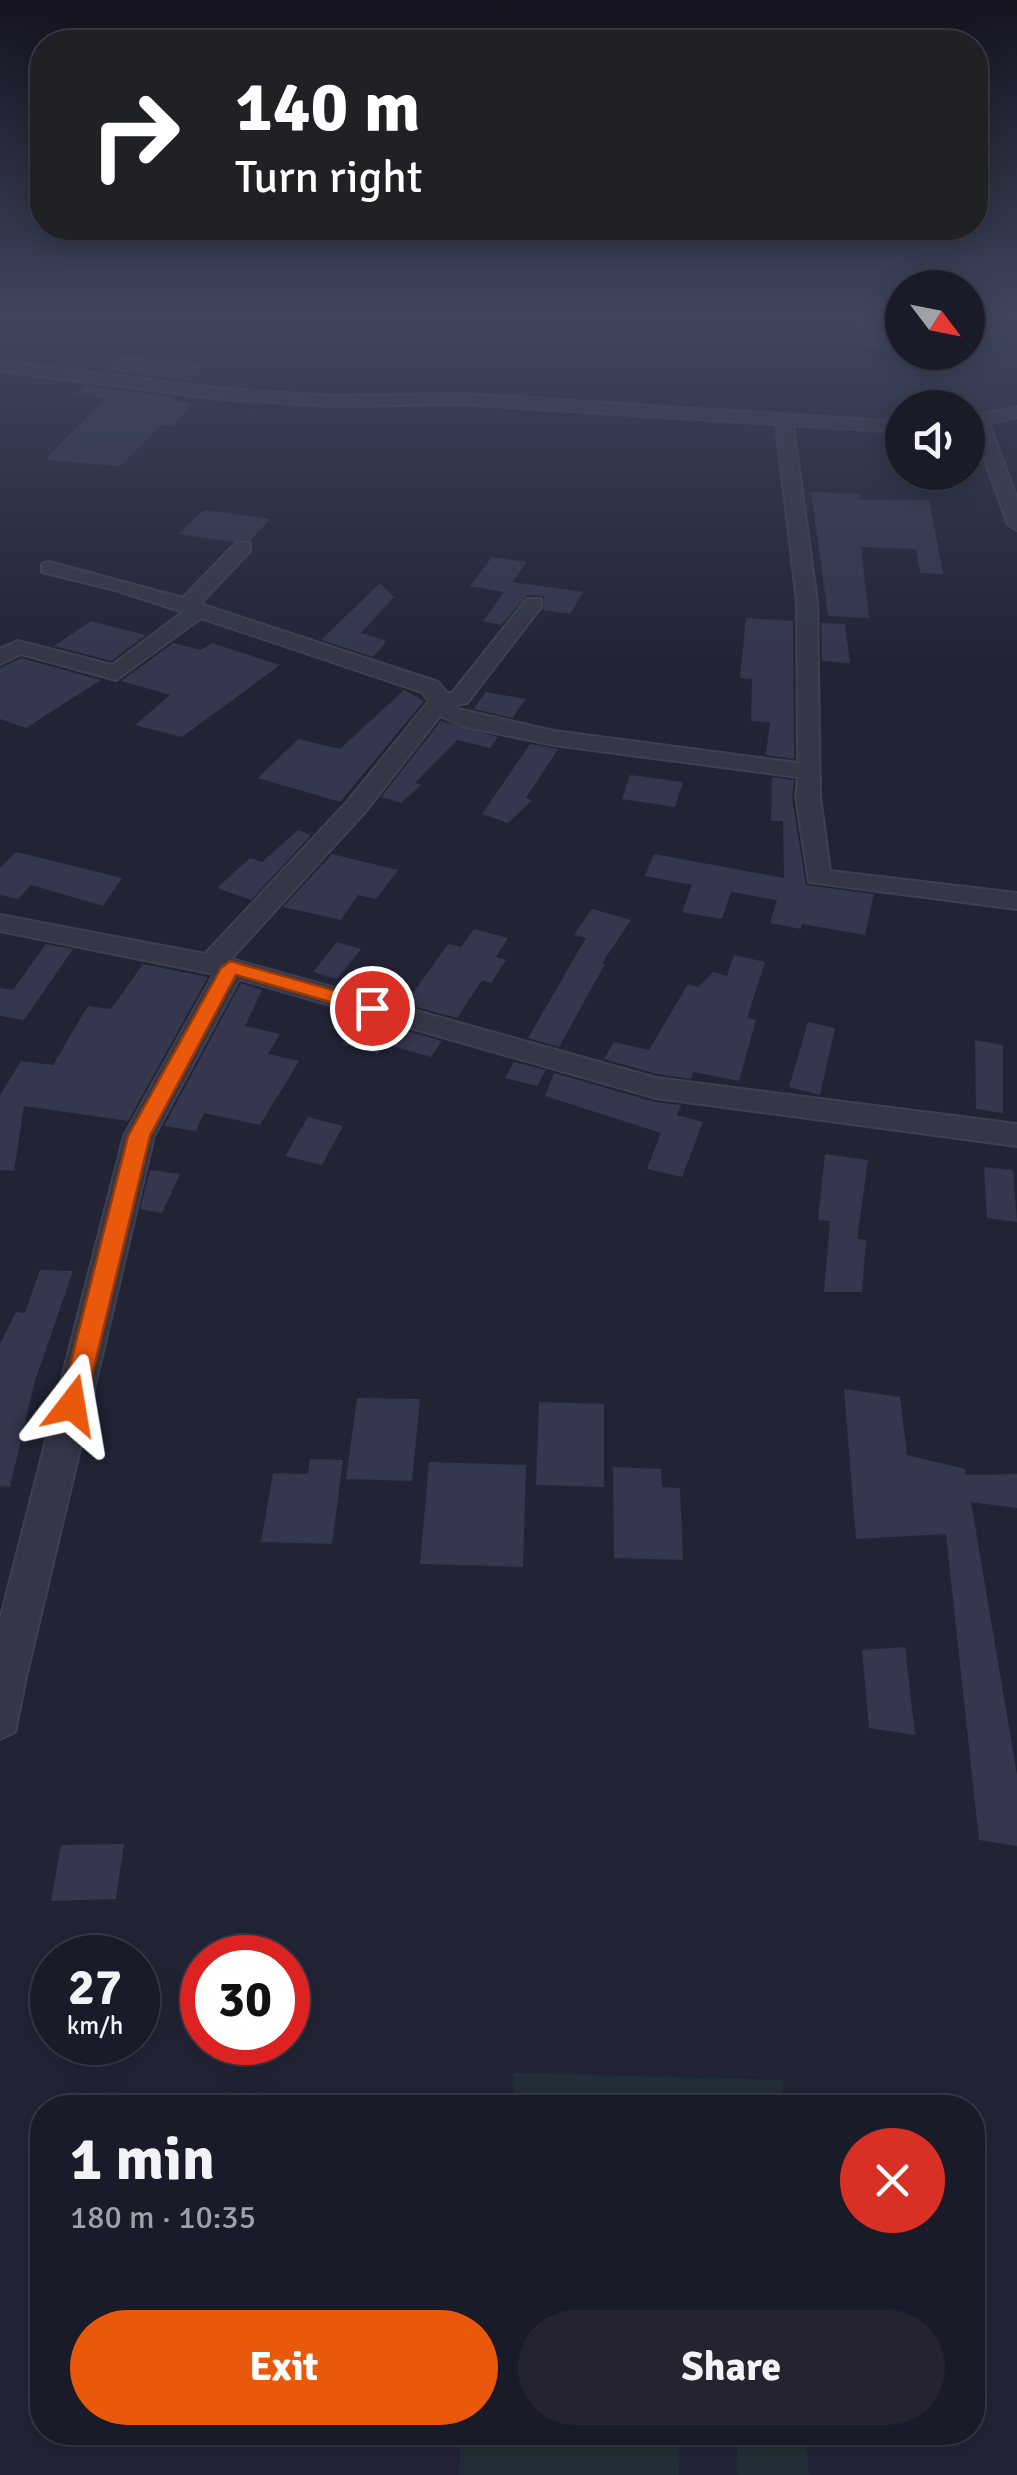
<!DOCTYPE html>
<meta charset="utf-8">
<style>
:root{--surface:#1a1b28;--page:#232430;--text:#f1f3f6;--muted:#9fa1a8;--line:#383945;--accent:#ea580c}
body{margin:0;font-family:Signika,sans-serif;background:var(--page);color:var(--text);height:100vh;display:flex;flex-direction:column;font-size:38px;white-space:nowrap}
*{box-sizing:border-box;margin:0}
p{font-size:32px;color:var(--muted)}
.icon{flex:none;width:55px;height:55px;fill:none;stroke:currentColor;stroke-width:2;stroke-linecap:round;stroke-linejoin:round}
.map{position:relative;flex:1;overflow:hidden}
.panel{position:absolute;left:30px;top:2095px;width:955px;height:350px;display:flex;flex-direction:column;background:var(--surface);border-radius:40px;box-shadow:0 5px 25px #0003,0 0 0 2px var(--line)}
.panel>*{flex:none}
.hud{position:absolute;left:30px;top:30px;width:958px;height:210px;border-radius:40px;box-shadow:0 5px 25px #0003,0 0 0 2px var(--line);background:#202124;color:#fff;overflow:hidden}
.needle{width:65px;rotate:122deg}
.tools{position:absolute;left:885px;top:270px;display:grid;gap:20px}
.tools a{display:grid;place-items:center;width:100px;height:100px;border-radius:50%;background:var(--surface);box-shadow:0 5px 25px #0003,0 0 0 2px var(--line);font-size:50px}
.speed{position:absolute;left:30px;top:1935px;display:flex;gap:20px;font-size:50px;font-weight:700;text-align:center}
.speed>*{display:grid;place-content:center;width:130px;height:130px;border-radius:50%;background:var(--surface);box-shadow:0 5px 25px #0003,0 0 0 2px var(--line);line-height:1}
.speed small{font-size:25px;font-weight:400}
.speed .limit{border:15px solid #d22;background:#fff;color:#111}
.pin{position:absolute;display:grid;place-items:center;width:85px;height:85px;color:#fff;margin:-42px;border:5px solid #fff;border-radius:50%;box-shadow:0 2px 10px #0007}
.me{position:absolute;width:110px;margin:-55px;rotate:14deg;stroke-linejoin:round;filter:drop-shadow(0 0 8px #0008)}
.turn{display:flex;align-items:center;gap:35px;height:210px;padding:0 40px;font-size:45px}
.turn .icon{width:130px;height:130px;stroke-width:2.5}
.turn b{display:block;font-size:70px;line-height:85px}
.round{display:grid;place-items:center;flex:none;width:105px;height:105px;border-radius:52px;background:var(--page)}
.overview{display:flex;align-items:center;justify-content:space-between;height:170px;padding:0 40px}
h1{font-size:60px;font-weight:700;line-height:75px}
.action{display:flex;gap:20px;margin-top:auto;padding:20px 40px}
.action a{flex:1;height:115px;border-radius:60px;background:var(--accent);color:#fff;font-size:40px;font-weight:700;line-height:115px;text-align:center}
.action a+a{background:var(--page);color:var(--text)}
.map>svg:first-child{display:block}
</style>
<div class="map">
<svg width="1017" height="2475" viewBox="0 0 1017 2475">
<rect width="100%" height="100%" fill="#222436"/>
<!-- green -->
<path fill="#232f37" d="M 514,2073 L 782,2080 L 784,2107 L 513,2107 Z
M 461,2433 L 678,2433 L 679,2475 L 459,2475 Z
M 736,2433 L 806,2433 L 809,2475 L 738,2475 Z"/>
<!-- building -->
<path fill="#34374d" d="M 123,355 L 208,364 L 191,381 L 105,370 Z
M 86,386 L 175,397 L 170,401 L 193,403 L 173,426 L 161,425 L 120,466 L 45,460 L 106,398 L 75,395 Z
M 811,492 L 859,494 L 860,500 L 929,500 L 943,574 L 920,573 L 916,549 L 861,547 L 869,618 L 828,616 Z
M 204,510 L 270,519 L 251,540 L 232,542 L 178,534 Z
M 492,557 L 527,562 L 512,582 L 583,592 L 570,614 L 543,610 L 544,596 L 527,595 L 501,625 L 483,621 L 504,592 L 470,586 Z
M 380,583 L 394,597 L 361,633 L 387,641 L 373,657 L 321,640 Z
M 746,618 L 793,621 L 794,759 L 766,755 L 770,722 L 751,721 L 752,679 L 740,678 Z
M 91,621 L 146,635 L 111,661 L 54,646 Z
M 821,623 L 845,624 L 850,663 L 822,661 Z
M 173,643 L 201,650 L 212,643 L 280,665 L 182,737 L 135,725 L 170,695 L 121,681 Z
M 21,658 L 101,680 L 26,728 L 0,719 L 0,668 Z
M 404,690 L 424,701 L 340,802 L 258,778 L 298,739 L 340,749 Z
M 486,692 L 526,699 L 512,718 L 466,707 L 474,708 Z
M 441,721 L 498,737 L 490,748 L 457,740 L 415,783 L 421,785 L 401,803 L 381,797 Z
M 530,744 L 558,749 L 526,798 L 532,800 L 508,823 L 482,814 Z
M 630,775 L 683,782 L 675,807 L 622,799 Z
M 772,777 L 794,780 L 792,798 L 806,885 L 874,894 L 865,935 L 802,924 L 801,929 L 770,923 L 777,900 L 731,892 L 722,919 L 682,912 L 692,885 L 645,876 L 654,854 L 784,878 L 783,821 L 771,821 Z
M 298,830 L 311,835 L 251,900 L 217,888 L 250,858 L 262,862 Z
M 16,852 L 33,856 L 122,878 L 103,906 L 31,885 L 18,899 L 0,895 L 0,868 Z
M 332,854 L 398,870 L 376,899 L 358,895 L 341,920 L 283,907 Z
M 592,909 L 631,920 L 602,963 L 605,964 L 559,1047 L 528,1038 L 586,938 L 574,935 Z
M 474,929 L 508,938 L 496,957 L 506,960 L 491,983 L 482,980 L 457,1018 L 405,1004 L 448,944 L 461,947 Z
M 337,942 L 361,949 L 337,979 L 313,972 Z
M 46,944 L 73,949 L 24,1020 L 0,1016 L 0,988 L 13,990 Z
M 734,955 L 765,962 L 747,1018 L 756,1020 L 739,1081 L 693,1072 L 691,1079 L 657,1074 L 604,1059 L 614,1042 L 649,1050 L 688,984 L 698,987 L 713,972 L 727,976 Z
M 143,964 L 208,977 L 128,1121 L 24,1106 L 14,1171 L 0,1170 L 0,1095 L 21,1061 L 53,1065 L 88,1006 L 111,1009 Z
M 241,983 L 262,990 L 245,1026 L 280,1034 L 268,1054 L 299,1061 L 260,1125 L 204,1113 L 196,1131 L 164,1126 Z
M 361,1018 L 442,1041 L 431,1057 L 385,1044 L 378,1054 L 342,1044 Z
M 808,1022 L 835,1028 L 820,1095 L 789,1087 Z
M 975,1040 L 1003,1045 L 1003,1113 L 976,1109 Z
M 514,1062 L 546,1070 L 537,1086 L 505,1078 Z
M 554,1073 L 655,1102 L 681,1105 L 677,1115 L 703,1122 L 682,1177 L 647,1169 L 661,1133 L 545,1096 Z
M 308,1117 L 343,1126 L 322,1165 L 285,1156 Z
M 825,1154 L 868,1160 L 857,1239 L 866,1240 L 862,1292 L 824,1292 L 830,1221 L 818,1220 Z
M 984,1167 L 1013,1170 L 1017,1222 L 987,1218 Z
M 150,1170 L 180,1174 L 162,1213 L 140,1209 Z
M 40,1270 L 73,1271 L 34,1384 L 10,1487 L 0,1486 L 0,1344 L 16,1312 L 25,1313 Z
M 844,1389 L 900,1397 L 907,1455 L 965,1469 L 966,1475 L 1017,1474 L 1017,1508 L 971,1502 L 1017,1775 L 1017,1846 L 979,1840 L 946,1534 L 856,1539 Z
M 357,1398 L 420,1399 L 412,1481 L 346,1479 Z
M 539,1402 L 604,1404 L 604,1487 L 536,1485 Z
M 310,1459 L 343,1460 L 332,1544 L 261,1542 L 273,1473 L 308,1474 Z
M 429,1462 L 526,1465 L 523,1567 L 420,1564 Z
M 613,1467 L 661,1469 L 662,1487 L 680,1488 L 683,1560 L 614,1558 Z
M 905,1647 L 915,1735 L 869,1728 L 862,1650 Z
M 124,1844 L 116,1899 L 51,1901 L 61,1845 Z"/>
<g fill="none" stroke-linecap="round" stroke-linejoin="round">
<defs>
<path id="service" d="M 852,314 L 859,314 L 867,322 L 873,341 L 902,343 L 902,347 L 867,345 L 861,323 Z"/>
<path id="minor" d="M 0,361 L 222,389 L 331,396 L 463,394 L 902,422 L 902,432 L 793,425 L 817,602 L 820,797 L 830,871 L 1017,893 L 1017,909 L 809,882 L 796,797 L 798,777 L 554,745 L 466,727 L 440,716 L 365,812 L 231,959 L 656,1078 L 1017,1124 L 1017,1146 L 656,1098 L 239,979 L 154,1136 L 26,1677 L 15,1732 L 0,1739 L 0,1620 L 124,1136 L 214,974 L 0,931 L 0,915 L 205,954 L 347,802 L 429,701 L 422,692 L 201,618 L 116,680 L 21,654 L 0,664 L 0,649 L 18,641 L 112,665 L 183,612 L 119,591 L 42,572 L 42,564 L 49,562 L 183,598 L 236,543 L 250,543 L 250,551 L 200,604 L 438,682 L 447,693 L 452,693 L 527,599 L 541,599 L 541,607 L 467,703 L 455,705 L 458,709 L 554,731 L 798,763 L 797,602 L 776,424 L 463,404 L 331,406 L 222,399 L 0,371 Z
M 1017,407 L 1017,417 L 989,423 L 1017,499 L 1017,530 L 1008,524 L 973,427 L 968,428 L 968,418 Z"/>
</defs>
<!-- service casing -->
<use href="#service" stroke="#3e4050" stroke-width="4"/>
<!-- minor casing -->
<use href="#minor" stroke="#3e4050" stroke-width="4"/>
<!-- service -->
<use href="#service" fill="#353747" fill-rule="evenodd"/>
<!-- minor -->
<use href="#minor" fill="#353747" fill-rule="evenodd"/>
</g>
<!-- sky -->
<linearGradient id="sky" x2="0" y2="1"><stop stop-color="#13141e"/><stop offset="0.48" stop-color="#3e455d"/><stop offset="1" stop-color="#3e455d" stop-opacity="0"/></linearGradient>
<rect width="1017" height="661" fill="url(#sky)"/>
<!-- route -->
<path fill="#ea580c" stroke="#983908" stroke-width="2.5" d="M 230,961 L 379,1003 L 382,1008 L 372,1014 L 236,975 L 150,1136 L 85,1405 L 81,1412 L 72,1416 L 63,1412 L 60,1405 L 128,1136 L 221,968 Z"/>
</svg>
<div class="tools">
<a><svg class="needle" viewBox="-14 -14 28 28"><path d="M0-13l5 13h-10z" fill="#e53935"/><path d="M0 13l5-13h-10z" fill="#9fa1a8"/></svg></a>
<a><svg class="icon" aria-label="sound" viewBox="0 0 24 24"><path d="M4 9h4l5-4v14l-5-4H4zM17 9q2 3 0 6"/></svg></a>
</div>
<div class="speed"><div>27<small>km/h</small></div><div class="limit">30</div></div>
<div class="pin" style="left:372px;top:1008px;background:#d93025"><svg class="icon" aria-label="arrive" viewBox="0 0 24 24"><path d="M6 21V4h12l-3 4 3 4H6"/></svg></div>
<svg class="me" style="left:72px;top:1405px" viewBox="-20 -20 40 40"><path d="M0-17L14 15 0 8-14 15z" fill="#ea580c" stroke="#fff" stroke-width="4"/></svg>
<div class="hud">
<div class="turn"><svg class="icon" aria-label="right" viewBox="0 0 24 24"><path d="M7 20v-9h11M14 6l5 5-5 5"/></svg><div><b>140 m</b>Turn right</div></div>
</div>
<section class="panel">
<div class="overview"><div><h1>1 min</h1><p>180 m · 10:35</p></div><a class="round" style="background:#d93025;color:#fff"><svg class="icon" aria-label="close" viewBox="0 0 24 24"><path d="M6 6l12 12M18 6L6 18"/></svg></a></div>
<div class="action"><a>Exit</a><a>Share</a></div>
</section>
</div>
